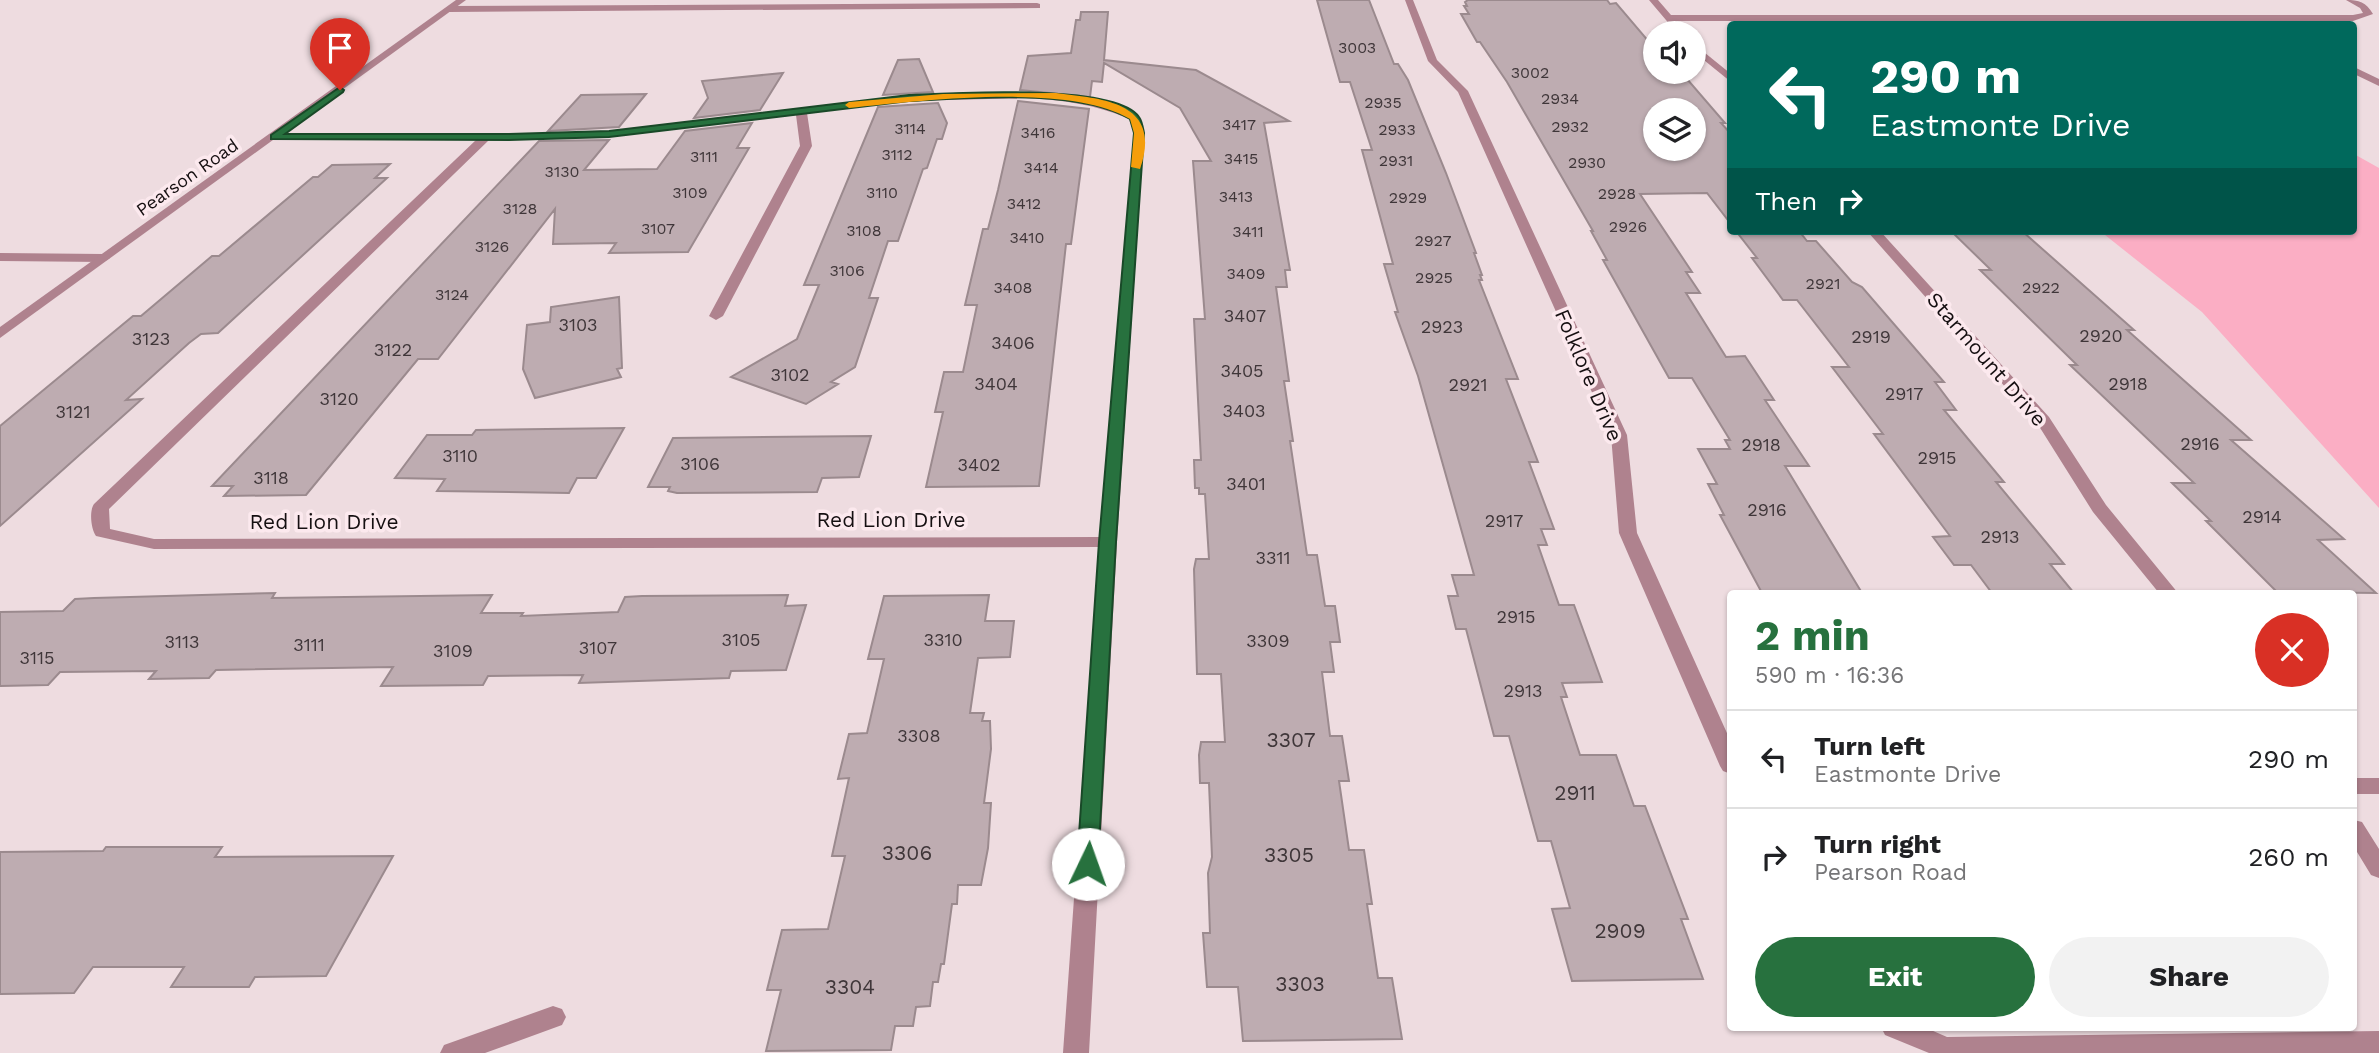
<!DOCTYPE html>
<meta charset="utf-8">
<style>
:root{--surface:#fff;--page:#f2f2f2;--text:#202124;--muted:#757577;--line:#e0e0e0;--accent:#27713e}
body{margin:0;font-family:"Work Sans",sans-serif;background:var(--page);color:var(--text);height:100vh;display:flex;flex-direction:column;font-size:26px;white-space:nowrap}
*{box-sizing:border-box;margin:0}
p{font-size:23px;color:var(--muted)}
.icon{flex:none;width:38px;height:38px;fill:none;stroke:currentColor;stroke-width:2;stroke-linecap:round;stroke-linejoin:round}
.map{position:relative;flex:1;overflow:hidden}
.panel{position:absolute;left:1727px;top:590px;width:630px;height:441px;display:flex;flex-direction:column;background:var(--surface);border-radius:7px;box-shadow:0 2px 5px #0004}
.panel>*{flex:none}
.hud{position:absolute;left:1727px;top:21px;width:630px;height:214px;border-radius:7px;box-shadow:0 2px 5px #0004;background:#00695c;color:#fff;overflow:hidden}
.controls{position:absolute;left:1643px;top:21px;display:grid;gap:14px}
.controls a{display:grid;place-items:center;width:63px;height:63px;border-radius:50%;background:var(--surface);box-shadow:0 2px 5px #0004;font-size:35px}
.pin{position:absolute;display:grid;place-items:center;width:60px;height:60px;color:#fff;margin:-72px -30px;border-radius:50% 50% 50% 0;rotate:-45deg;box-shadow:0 0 7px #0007}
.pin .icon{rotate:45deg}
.me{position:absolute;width:77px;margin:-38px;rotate:3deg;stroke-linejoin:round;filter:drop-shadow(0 0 5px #0008)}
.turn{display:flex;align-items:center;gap:24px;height:147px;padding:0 28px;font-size:32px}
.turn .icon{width:91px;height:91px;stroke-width:2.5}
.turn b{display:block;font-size:49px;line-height:60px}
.then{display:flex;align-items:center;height:66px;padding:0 28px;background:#0003;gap:14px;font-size:26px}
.round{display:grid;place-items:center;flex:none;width:74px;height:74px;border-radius:37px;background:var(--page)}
.head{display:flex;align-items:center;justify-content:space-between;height:119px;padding:0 28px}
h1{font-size:42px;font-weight:700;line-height:52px;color:var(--accent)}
.cta{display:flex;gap:14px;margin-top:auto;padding:14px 28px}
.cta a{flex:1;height:80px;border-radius:42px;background:var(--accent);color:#fff;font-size:28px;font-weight:700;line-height:80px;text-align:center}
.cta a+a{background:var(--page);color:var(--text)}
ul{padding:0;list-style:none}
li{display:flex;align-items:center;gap:21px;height:98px;padding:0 28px;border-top:2px solid var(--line)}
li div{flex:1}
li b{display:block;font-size:26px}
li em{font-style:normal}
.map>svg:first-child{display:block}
</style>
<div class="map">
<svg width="2379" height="1053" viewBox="0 0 2379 1053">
<rect width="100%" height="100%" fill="#eedce0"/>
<!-- green -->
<path fill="#fbaec4" d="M 2354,154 L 2379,168 L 2379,508 L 2202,312 L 2100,231 L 2354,231 Z"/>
<!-- building -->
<path fill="#beacb1" stroke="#9b8a8e" stroke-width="2" fill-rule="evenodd" d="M 1317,0 L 1369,0 L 1394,64 L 1398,64 L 1408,80 L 1446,173 L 1476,253 L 1474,253 L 1482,275 L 1480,275 L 1482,280 L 1479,280 L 1518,379 L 1506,379 L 1538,462 L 1529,462 L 1554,529 L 1541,529 L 1547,545 L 1538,545 L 1559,605 L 1574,605 L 1602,682 L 1562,683 L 1567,697 L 1561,697 L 1580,755 L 1616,755 L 1634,806 L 1645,806 L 1688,919 L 1681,919 L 1703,979 L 1572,981 L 1552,909 L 1570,908 L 1551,841 L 1538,841 L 1509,736 L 1494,736 L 1466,629 L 1456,629 L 1448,596 L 1458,596 L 1452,575 L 1474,575 L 1418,376 L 1395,312 L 1398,312 L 1384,264 L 1393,264 L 1362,150 L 1372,150 L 1350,82 L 1340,82 Z
M 1468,0 L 1607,0 L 1610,4 L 1616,3 L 1656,50 L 1656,72 L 1681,72 L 1725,123 L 1721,123 L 1731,134 L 1731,224 L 1707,193 L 1640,194 L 1692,272 L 1686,272 L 1700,293 L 1686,293 L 1726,357 L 1745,356 L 1774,400 L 1765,400 L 1809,466 L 1785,466 L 1862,593 L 1762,593 L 1720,515 L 1724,515 L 1708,484 L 1717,484 L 1698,449 L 1730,449 L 1725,440 L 1730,440 L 1692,378 L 1669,378 L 1603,260 L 1607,260 L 1591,231 L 1593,231 L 1507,82 L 1480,42 L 1477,42 L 1461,14 L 1469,14 L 1464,6 L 1467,6 L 1465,2 ZM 1656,110 L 1694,110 L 1694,149 L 1656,149 Z
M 1081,12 L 1108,12 L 1104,60 L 1196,70 L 1289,121 L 1264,123 L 1290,270 L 1285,270 L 1287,287 L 1276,287 L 1289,381 L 1284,381 L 1293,441 L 1290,441 L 1307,555 L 1317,555 L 1325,606 L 1335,606 L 1340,642 L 1330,642 L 1334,672 L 1322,672 L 1330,736 L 1342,736 L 1349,781 L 1339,781 L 1349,850 L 1364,850 L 1372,904 L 1367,904 L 1378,978 L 1392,978 L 1402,1039 L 1243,1041 L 1238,987 L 1207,987 L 1203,933 L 1210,933 L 1208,873 L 1212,857 L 1209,783 L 1200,783 L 1199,755 L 1201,742 L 1225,742 L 1221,674 L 1197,674 L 1194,569 L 1196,559 L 1209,559 L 1205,494 L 1199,494 L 1199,488 L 1195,488 L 1194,460 L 1201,460 L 1194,319 L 1205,319 L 1193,161 L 1211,161 L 1180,108 L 1104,63 L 1102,82 L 1092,81 L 1090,97 L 1020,90 L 1028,56 L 1071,53 L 1076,20 L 1080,20 Z
M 919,59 L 933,92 L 883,95 L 898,60 Z
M 783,73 L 760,110 L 694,118 L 708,98 L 702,81 Z
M 646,94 L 619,127 L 548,131 L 581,95 Z
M 1018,101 L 1089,109 L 1071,244 L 1066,244 L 1039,486 L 926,487 L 943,412 L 935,412 L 944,372 L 963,372 L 977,305 L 965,305 L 983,229 L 988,229 L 998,190 Z
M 938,103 L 947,123 L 942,139 L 937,139 L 927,168 L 923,169 L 898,241 L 888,241 L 869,298 L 878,298 L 855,367 L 831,382 L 838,384 L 806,404 L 731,377 L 797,339 L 819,285 L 804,285 L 878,107 Z
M 752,123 L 737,148 L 749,148 L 688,252 L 609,253 L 616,243 L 553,244 L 555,209 L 438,359 L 418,359 L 306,495 L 224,496 L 233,486 L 212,486 L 539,141 L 609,140 L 584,170 L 657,169 L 685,131 Z
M 390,164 L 375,178 L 387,178 L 218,333 L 201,334 L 189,343 L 126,400 L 142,399 L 0,526 L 0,426 L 133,316 L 141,316 L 212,256 L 219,256 L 313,177 L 318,177 L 332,165 Z
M 1736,231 L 1799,231 L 1807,241 L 1816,241 L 1852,282 L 1862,287 L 1944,382 L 1935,382 L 1956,410 L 1944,410 L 2004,482 L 1996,482 L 2064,564 L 2050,564 L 2074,593 L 1992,593 L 1971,565 L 1954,565 L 1933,537 L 1950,536 L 1874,434 L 1883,434 L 1832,367 L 1849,367 L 1797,300 L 1783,300 L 1752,258 L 1757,258 Z
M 2022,231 L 2134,330 L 2127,330 L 2251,440 L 2231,440 L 2344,539 L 2318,540 L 2376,593 L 2277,592 L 2206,521 L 2211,521 L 2172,483 L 2194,483 L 2070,365 L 2077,365 L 1980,270 L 1991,270 L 1952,232 Z
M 619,297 L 622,368 L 617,369 L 621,377 L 535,398 L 523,369 L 527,325 L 550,322 L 551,307 Z
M 624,428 L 596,478 L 577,478 L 569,493 L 437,491 L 445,479 L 395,478 L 427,435 L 472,435 L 476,430 Z
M 871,436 L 859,477 L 822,478 L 817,492 L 677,493 L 668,491 L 670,487 L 648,487 L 673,438 Z
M 275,593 L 272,598 L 492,595 L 481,613 L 523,613 L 521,616 L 618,612 L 625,597 L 642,596 L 788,595 L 785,606 L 806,605 L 786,670 L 731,671 L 729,678 L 579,683 L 583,675 L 488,676 L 483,685 L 381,686 L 393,667 L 216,670 L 209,678 L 149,679 L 156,671 L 60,672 L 48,685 L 0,686 L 0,612 L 63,611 L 75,599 L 94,598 Z
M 989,595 L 985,621 L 1014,621 L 1010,657 L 978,658 L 970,713 L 984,713 L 982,721 L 990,721 L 991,749 L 984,803 L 991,803 L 988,848 L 981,885 L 958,885 L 957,904 L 952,904 L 944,964 L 941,964 L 938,982 L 933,982 L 930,1006 L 916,1007 L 913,1026 L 895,1026 L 891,1050 L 766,1051 L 781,990 L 767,990 L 782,930 L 828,929 L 845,856 L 832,856 L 849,778 L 838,779 L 849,734 L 867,733 L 884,659 L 868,659 L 884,596 Z
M 106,847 L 222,847 L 215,857 L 393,856 L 326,976 L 255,977 L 249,987 L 171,987 L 184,967 L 93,967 L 74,993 L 0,994 L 0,852 L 103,851 Z"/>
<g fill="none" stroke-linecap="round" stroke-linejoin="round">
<!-- minor -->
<path fill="#af828e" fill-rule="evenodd" d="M 1405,0 L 1413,0 L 1437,60 L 1468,91 L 1627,435 L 1637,533 L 1731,742 L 1731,774 L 1723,771 L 1720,766 L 1619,533 L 1611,435 L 1458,92 L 1428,61 Z
M 1649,0 L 1658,0 L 1671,15 L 2353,15 L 2363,13 L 2360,8 L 2346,0 C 2359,0 2366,2 2373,14 L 2353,21 L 1676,21 L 1687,33 L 1677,33 Z
M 1037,3 L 1040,4 L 1040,8 L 449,12 L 445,9 L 449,6 Z
M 1694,44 L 1731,74 L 1731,82 L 1694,52 Z
M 2354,67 L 2379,79 L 2379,86 L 2354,74 Z
M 994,92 C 1044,92 1091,94 1138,115 L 1144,133 L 1117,542 L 1089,1053 L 1063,1053 L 1099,547 L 154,549 L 96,536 C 91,529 89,511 94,504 L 476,140 L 275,140 L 271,139 L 271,135 L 554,134 L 609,131 L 909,95 ZM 1025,98 C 1062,100 1095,104 1129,119 L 1134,133 L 1100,537 L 154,539 L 110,529 L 109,509 L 489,140 L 609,137 L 796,115 L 800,146 L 709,316 L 716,320 L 723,316 L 812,146 L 807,113 L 909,101 Z
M 1867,231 L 1880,231 L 2049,417 L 2106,505 L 2178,593 L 2159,593 L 2093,512 L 2037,423 Z
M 0,253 L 103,254 L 110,258 L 103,262 L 0,261 Z
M 2354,778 L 2379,778 L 2379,794 L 2354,794 Z
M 2354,820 L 2362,822 L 2379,849 L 2379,878 L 2371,875 L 2354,847 Z
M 553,1006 L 562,1009 L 566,1017 L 562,1025 L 485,1053 L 440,1053 L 444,1045 Z
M 1881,1027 L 1924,1027 L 1947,1037 L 2379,1031 L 2379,1053 L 1929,1053 L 1885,1035 Z"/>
<!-- tertiary -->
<path fill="#af828e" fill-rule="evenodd" d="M 456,0 L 466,0 L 0,338 L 0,327 Z"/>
</g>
<!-- route -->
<path fill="#27713e" stroke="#194928" stroke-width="2" d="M 340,87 L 344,90 L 343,92 L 285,134 L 509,134 L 609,131 L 909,95 C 951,93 1116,83 1139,117 C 1142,121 1143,128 1144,133 L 1116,542 L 1098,864 L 1095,870 L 1088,873 L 1080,870 L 1077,864 L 1099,542 L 1134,133 L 1130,119 C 1078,88 970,98 909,101 L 609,137 L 509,140 L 271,139 L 271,135 Z"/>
<!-- slow -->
<path fill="#f59e0b" d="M 1056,93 C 1104,99 1163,102 1140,169 L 1131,167 L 1134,133 L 1130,119 C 1068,82 922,101 849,108 L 845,105 L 849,102 L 943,94 Z"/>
<g text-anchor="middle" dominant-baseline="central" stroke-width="7" stroke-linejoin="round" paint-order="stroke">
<!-- far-number labels -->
<g font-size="16" fill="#3f3639">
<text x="1357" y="47">3003</text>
<text x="1530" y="72">3002</text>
<text x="1560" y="98">2934</text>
<text x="1383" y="102">2935</text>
<text x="1239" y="124">3417</text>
<text x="1570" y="126">2932</text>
<text x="910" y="128">3114</text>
<text x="1397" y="129">2933</text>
<text x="1038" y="132">3416</text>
<text x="897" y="154">3112</text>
<text x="704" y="156">3111</text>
<text x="1241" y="158">3415</text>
<text x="1396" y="160">2931</text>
<text x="1587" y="162">2930</text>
<text x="1041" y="167">3414</text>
<text x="562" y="171">3130</text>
<text x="690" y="192">3109</text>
<text x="882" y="192">3110</text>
<text x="1617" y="193">2928</text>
<text x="1236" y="196">3413</text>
<text x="1408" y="197">2929</text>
<text x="1024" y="203">3412</text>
<text x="520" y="208">3128</text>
<text x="1628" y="226">2926</text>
<text x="658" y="228">3107</text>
<text x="864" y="230">3108</text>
<text x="1248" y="231">3411</text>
<text x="1027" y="237">3410</text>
<text x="1433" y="240">2927</text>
<text x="492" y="246">3126</text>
<text x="847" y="270">3106</text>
<text x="1246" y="273">3409</text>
<text x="1434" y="277">2925</text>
<text x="1823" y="283">2921</text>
<text x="1013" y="287">3408</text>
<text x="2041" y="287">2922</text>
<text x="452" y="294">3124</text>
</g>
<!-- far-street labels -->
<g font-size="18" fill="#150f11" stroke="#fce9ee">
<text transform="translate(187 177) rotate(-35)">Pearson Road</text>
</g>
<!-- number labels -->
<g font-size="18" fill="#3f3639">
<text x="1245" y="315">3407</text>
<text x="578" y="324">3103</text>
<text x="1442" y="326">2923</text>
<text x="2101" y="335">2920</text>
<text x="1871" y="336">2919</text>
<text x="151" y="338">3123</text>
<text x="1013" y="342">3406</text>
<text x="393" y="349">3122</text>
<text x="1242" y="370">3405</text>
<text x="790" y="374">3102</text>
<text x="996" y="383">3404</text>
<text x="2128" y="383">2918</text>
<text x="1468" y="384">2921</text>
<text x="1904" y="393">2917</text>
<text x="339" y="398">3120</text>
<text x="1244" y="410">3403</text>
<text x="73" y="411">3121</text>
<text x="2200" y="443">2916</text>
<text x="1761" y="444">2918</text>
<text x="460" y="455">3110</text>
<text x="1937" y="457">2915</text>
<text x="700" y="463">3106</text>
<text x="979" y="464">3402</text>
<text x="271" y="477">3118</text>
<text x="1246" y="483">3401</text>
<text x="1767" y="509">2916</text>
<text x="2262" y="516">2914</text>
<text x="1504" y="520">2917</text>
<text x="2000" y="536">2913</text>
<text x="1273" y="557">3311</text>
<text x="1516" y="616">2915</text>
<text x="741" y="639">3105</text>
<text x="943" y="639">3310</text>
<text x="1268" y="640">3309</text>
<text x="182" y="641">3113</text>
<text x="309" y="644">3111</text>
<text x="598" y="647">3107</text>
<text x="453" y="650">3109</text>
<text x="37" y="657">3115</text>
<text x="1523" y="690">2913</text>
<text x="919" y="735">3308</text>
</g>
<!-- street labels -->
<g font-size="21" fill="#150f11" stroke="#fce9ee">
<text transform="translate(1987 359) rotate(49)">Starmount Drive</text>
<text transform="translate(1589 375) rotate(67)">Folklore Drive</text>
<text x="891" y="519">Red Lion Drive</text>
<text x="324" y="521">Red Lion Drive</text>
</g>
<!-- near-number labels -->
<g font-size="21" fill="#3f3639">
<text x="1291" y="739">3307</text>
<text x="1575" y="792">2911</text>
<text x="907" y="852">3306</text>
<text x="1289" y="854">3305</text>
<text x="1620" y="930">2909</text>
<text x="1300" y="983">3303</text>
<text x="850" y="986">3304</text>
</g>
</g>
</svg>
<div class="controls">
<a><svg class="icon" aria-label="sound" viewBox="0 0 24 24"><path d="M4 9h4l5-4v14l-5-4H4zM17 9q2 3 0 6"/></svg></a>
<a><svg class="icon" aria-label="layers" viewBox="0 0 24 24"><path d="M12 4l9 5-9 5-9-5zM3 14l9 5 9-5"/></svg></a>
</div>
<div class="pin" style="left:340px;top:90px;background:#d93025"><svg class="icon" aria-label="arrive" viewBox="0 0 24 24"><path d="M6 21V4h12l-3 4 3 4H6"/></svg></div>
<svg class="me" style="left:1088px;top:864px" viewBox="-20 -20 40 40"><circle r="19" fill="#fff"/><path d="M0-13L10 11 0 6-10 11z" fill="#27713e"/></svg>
<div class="hud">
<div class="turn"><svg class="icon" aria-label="left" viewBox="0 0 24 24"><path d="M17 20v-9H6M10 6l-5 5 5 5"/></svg><div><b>290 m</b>Eastmonte Drive</div></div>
<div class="then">Then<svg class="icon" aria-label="right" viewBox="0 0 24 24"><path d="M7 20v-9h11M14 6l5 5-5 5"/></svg></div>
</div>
<section class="panel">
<div class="head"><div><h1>2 min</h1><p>590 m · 16:36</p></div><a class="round" style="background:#d93025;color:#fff"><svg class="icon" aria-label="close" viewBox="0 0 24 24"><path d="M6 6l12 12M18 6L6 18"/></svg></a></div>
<ul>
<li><svg class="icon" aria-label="left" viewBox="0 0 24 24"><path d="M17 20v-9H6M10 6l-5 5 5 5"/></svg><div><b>Turn left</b><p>Eastmonte Drive</p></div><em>290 m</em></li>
<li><svg class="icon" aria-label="right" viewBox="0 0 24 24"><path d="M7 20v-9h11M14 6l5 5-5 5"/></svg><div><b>Turn right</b><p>Pearson Road</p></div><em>260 m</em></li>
</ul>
<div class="cta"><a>Exit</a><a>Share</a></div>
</section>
</div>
